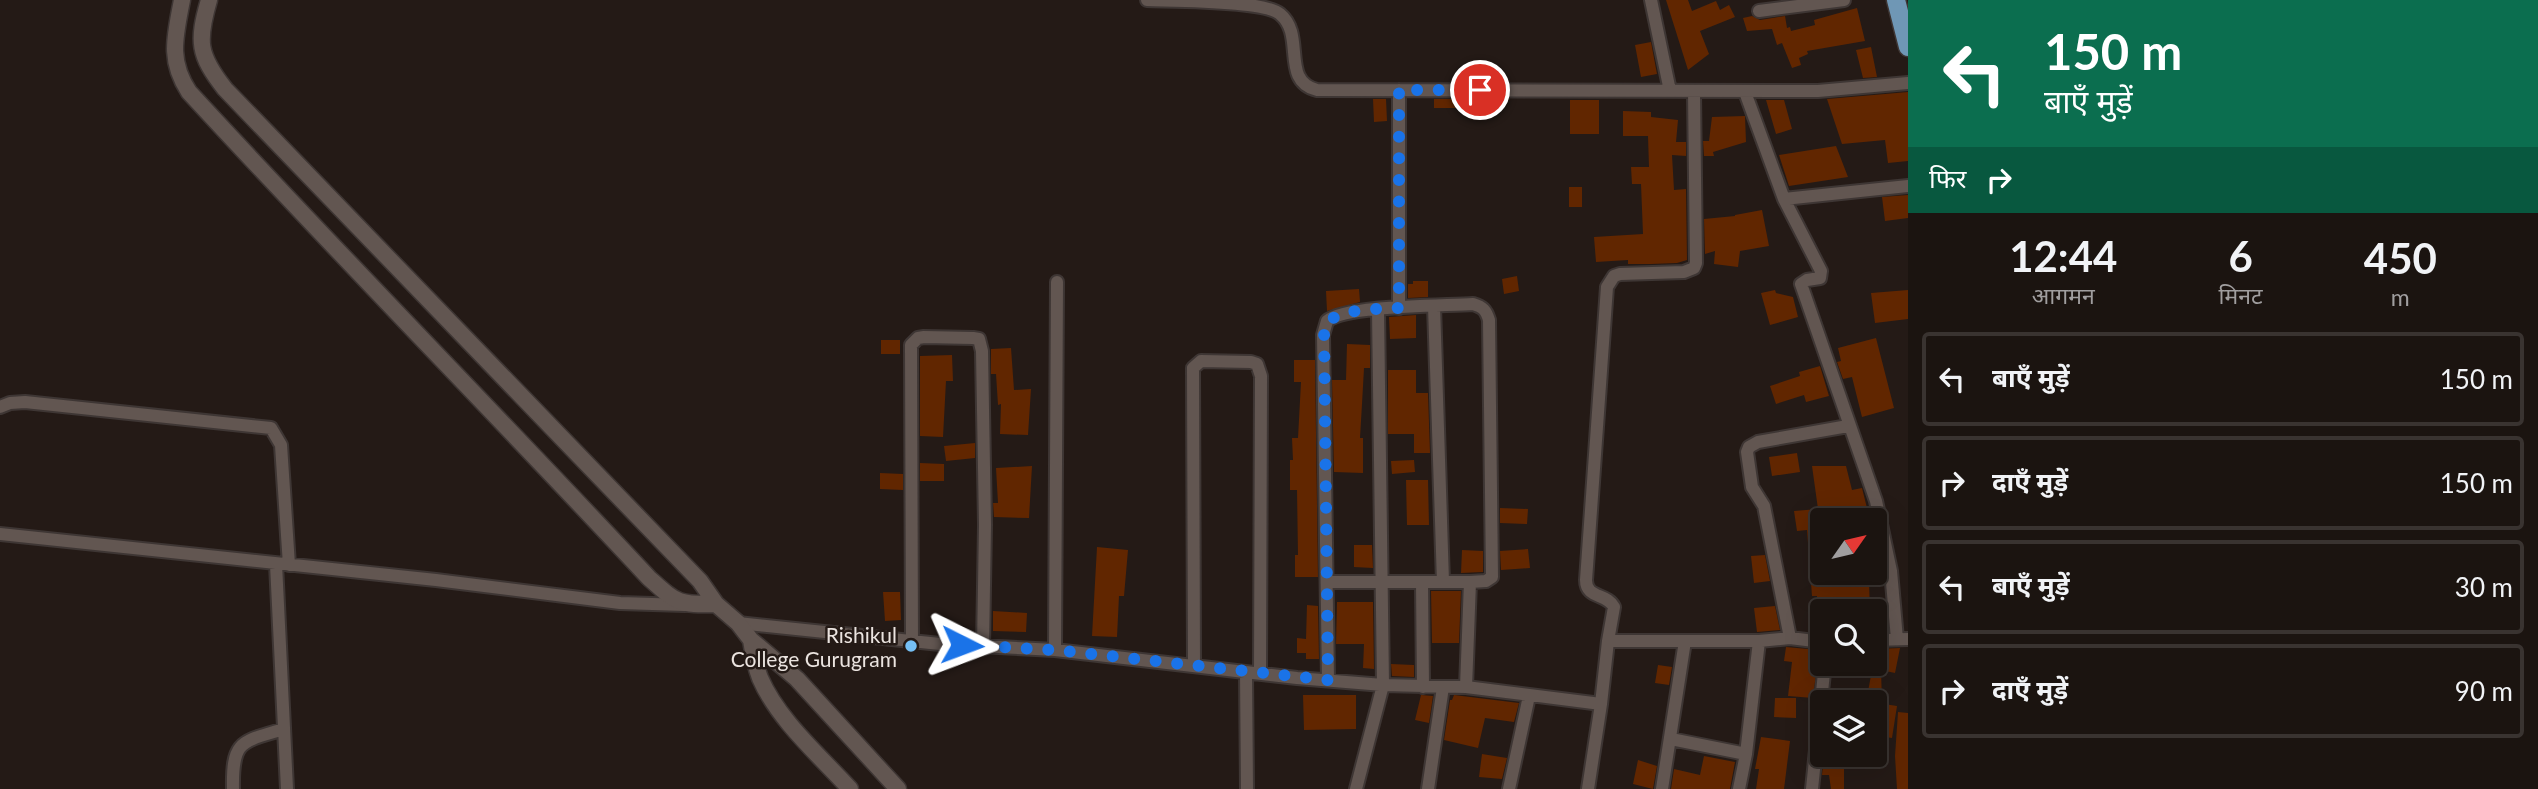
<!DOCTYPE html>
<html lang="hi">
<meta charset="utf-8">
<style>
:root{--surface:#1b1410;--page:#241d19;--text:#f1f3f6;--muted:#a09e9f;--line:#393330}
body{margin:0;font-family:Lato,"Noto Sans Devanagari",sans-serif;background:var(--page);color:var(--text);height:100vh;display:flex;flex-direction:column;font-size:26px;white-space:nowrap}
*{box-sizing:border-box;margin:0}
p{font-size:23px;color:var(--muted)}
.icon{flex:none;width:38px;height:38px;fill:none;stroke:currentColor;stroke-width:2;stroke-linecap:round;stroke-linejoin:round}
.map{position:relative;flex:1;overflow:hidden}
.details{display:flex;flex-direction:column;background:var(--surface);width:630px}
.details>*{flex:none}
.banner{background:#0b6e4f;color:#fff;overflow:hidden}
.needle{width:46px;rotate:56deg}
.controls{position:absolute;left:1810px;top:508px;display:grid;gap:14px}
.controls a{display:grid;place-items:center;width:77px;height:77px;border-radius:7px;background:var(--surface);box-shadow:0 7px 28px #0002,0 0 0 2px var(--line);font-size:35px}
.pin{position:absolute;display:grid;place-items:center;width:60px;height:60px;color:#fff;margin:-30px;border:4px solid #fff;border-radius:50%;box-shadow:0 2px 7px #0007}
.me{position:absolute;width:77px;margin:-38px;rotate:93deg;stroke-linejoin:round;filter:drop-shadow(0 0 5px #0008)}
.turn{display:flex;align-items:center;gap:24px;height:147px;padding:0 21px;font-size:32px}
.turn .icon{width:91px;height:91px;stroke-width:2.5}
.turn b{display:block;font-size:49px;line-height:60px}
.then{display:flex;align-items:center;height:66px;padding:0 21px;background:#0003;gap:14px;font-size:26px}
.eta{display:flex;justify-content:space-evenly;align-items:center;height:119px;text-align:center}
.eta b{font-size:42px;font-weight:700;line-height:49px}
ul{padding:0;list-style:none}
li{display:flex;align-items:center;gap:21px;height:94px;margin:0 14px 10px;padding:0 7px;border:4px solid var(--line);border-radius:7px}
li div{flex:1}
li b{display:block;font-size:26px}
li em{font-style:normal}
main{display:flex;flex:1;min-height:0}
.map>svg:first-child{display:block}
</style>
<main>
<div class="map">
<svg width="1908" height="789" viewBox="0 0 1908 789">
<rect width="100%" height="100%" fill="#241a16"/>
<!-- building -->
<path fill="#612600" d="M 1666,0 L 1688,0 L 1692,11 L 1716,1 L 1720,10 L 1729,5 L 1735,17 L 1700,31 L 1709,54 L 1688,70 Z
M 1857,8 L 1865,41 L 1807,51 L 1808,54 L 1799,58 L 1801,65 L 1792,68 L 1782,43 L 1777,45 L 1772,29 L 1747,31 L 1743,18 L 1752,16 L 1760,20 L 1785,16 L 1787,28 L 1790,27 L 1791,31 L 1815,25 L 1814,20 Z
M 1651,42 L 1657,74 L 1641,77 L 1635,45 Z
M 1871,47 L 1877,77 L 1863,78 L 1856,50 Z
M 1908,92 L 1908,161 L 1888,163 L 1885,140 L 1842,144 L 1827,99 Z
M 1373,99 L 1386,99 L 1387,121 L 1374,122 Z
M 1434,99 L 1459,99 L 1459,108 L 1434,108 Z
M 1570,100 L 1599,100 L 1599,134 L 1570,134 Z
M 1766,100 L 1784,100 L 1792,129 L 1776,134 Z
M 1623,111 L 1651,112 L 1651,117 L 1678,120 L 1676,142 L 1686,142 L 1686,156 L 1672,155 L 1674,190 L 1686,189 L 1687,260 L 1677,263 L 1651,264 L 1628,264 L 1628,260 L 1596,262 L 1594,237 L 1643,234 L 1641,184 L 1632,184 L 1631,167 L 1649,167 L 1648,136 L 1623,136 Z
M 1745,116 L 1746,142 L 1713,152 L 1714,156 L 1704,156 L 1703,141 L 1709,141 L 1712,117 Z
M 1836,146 L 1848,177 L 1789,186 L 1779,155 Z
M 1569,187 L 1582,187 L 1582,207 L 1569,207 Z
M 1908,195 L 1908,218 L 1885,221 L 1882,197 Z
M 1762,210 L 1769,246 L 1740,251 L 1738,267 L 1714,264 L 1715,251 L 1705,254 L 1704,219 L 1735,216 L 1735,215 Z
M 1517,276 L 1519,291 L 1504,294 L 1502,279 Z
M 1413,281 L 1428,281 L 1428,297 L 1408,298 L 1408,284 L 1413,284 Z
M 1359,289 L 1360,302 L 1327,311 L 1326,291 Z
M 1775,290 L 1776,293 L 1793,297 L 1798,317 L 1770,325 L 1761,293 Z
M 1908,290 L 1908,319 L 1875,323 L 1871,293 Z
M 1416,315 L 1416,338 L 1390,339 L 1389,317 Z
M 1876,338 L 1894,408 L 1862,417 L 1852,377 L 1843,379 L 1837,362 L 1841,361 L 1838,348 Z
M 881,340 L 900,340 L 900,354 L 881,354 Z
M 1347,344 L 1370,345 L 1370,368 L 1364,368 L 1362,404 L 1360,438 L 1363,438 L 1363,473 L 1334,472 L 1332,380 L 1346,380 Z
M 1011,348 L 1014,390 L 1031,389 L 1028,435 L 1000,434 L 1001,404 L 998,405 L 996,374 L 991,374 L 991,349 Z
M 952,355 L 953,381 L 946,381 L 943,437 L 920,436 L 920,356 Z
M 1294,360 L 1315,360 L 1318,577 L 1295,577 L 1295,555 L 1298,555 L 1297,490 L 1290,490 L 1290,460 L 1293,460 L 1292,438 L 1298,438 L 1301,382 L 1294,382 Z
M 1820,366 L 1829,396 L 1806,402 L 1804,395 L 1776,404 L 1770,386 L 1800,376 L 1799,372 Z
M 1388,370 L 1416,370 L 1416,393 L 1428,393 L 1430,453 L 1414,453 L 1414,434 L 1388,434 Z
M 975,443 L 975,458 L 946,461 L 944,446 Z
M 1797,453 L 1800,472 L 1772,476 L 1769,457 Z
M 1414,460 L 1415,472 L 1392,474 L 1391,461 Z
M 920,463 L 944,464 L 944,481 L 920,481 Z
M 1032,466 L 1029,518 L 994,517 L 993,503 L 998,503 L 996,468 Z
M 1812,466 L 1846,466 L 1852,490 L 1862,488 L 1870,520 L 1819,520 L 1819,516 L 1822,572 L 1866,572 L 1867,581 L 1869,581 L 1870,611 L 1817,611 L 1817,596 L 1812,596 L 1807,530 L 1797,531 L 1794,511 L 1818,509 Z
M 880,473 L 903,474 L 903,490 L 880,489 Z
M 1406,480 L 1428,480 L 1429,525 L 1407,525 Z
M 1500,508 L 1528,509 L 1527,524 L 1500,523 Z
M 1354,545 L 1372,545 L 1373,568 L 1354,567 Z
M 1097,547 L 1128,550 L 1124,596 L 1119,596 L 1117,637 L 1092,636 Z
M 1528,549 L 1530,568 L 1501,570 L 1500,551 Z
M 1462,550 L 1483,551 L 1483,572 L 1461,573 Z
M 1765,555 L 1770,581 L 1754,583 L 1751,556 Z
M 1431,591 L 1461,591 L 1459,643 L 1432,643 Z
M 883,592 L 900,592 L 901,620 L 885,621 Z
M 1337,602 L 1373,602 L 1374,669 L 1363,668 L 1364,644 L 1336,644 Z
M 1885,603 L 1887,631 L 1879,631 L 1880,628 L 1874,629 L 1874,616 L 1883,616 Z
M 1307,605 L 1318,606 L 1319,659 L 1306,659 L 1306,653 L 1297,653 L 1297,638 L 1306,639 Z
M 1775,606 L 1780,630 L 1757,632 L 1754,608 Z
M 993,611 L 1027,613 L 1026,632 L 993,631 Z
M 1786,647 L 1819,650 L 1813,698 L 1788,696 L 1792,662 L 1784,661 Z
M 1900,648 L 1895,673 L 1881,670 L 1882,702 L 1866,702 L 1876,649 Z
M 1391,664 L 1414,665 L 1414,677 L 1392,676 Z
M 1658,665 L 1672,667 L 1669,685 L 1655,683 Z
M 1303,695 L 1356,695 L 1356,729 L 1304,730 Z
M 1421,695 L 1433,696 L 1429,723 L 1415,720 Z
M 1454,695 L 1519,703 L 1514,722 L 1485,718 L 1478,748 L 1444,740 L 1450,700 L 1452,700 Z
M 1775,698 L 1796,698 L 1796,718 L 1774,717 Z
M 1884,704 L 1897,706 L 1892,738 L 1879,736 Z
M 1898,712 L 1908,713 L 1908,789 L 1897,789 L 1895,756 Z
M 1761,737 L 1790,741 L 1784,789 L 1756,789 L 1759,769 L 1755,769 Z
M 1482,754 L 1507,758 L 1502,779 L 1479,777 Z
M 1824,754 L 1844,754 L 1844,789 L 1831,789 L 1829,775 L 1822,775 Z
M 1704,756 L 1735,762 L 1730,789 L 1671,789 L 1674,769 L 1700,775 Z
M 1638,760 L 1657,766 L 1653,789 L 1633,784 Z"/>
<g fill="none" stroke-linecap="round" stroke-linejoin="round">
<defs>
<path id="minor" d="M 1147,0 C 1172,1 1264,0 1280,14 C 1306,35 1280,81 1317,90 L 1818,91 L 1908,83
M 1651,0 L 1670,91
M 1759,11 L 1844,0
M 1399,90 L 1399,308
M 1745,92 L 1784,199
M 1434,306 L 1443,582
M 0,407 L 10,403 L 25,402 L 271,428 L 281,445 L 289,565
M 0,534 L 436,580 L 620,603 L 685,605
M 276,564 L 287,789
M 1327,582 L 1470,582 L 1486,581 L 1492,577 L 1489,320 C 1486,310 1483,307 1473,304 C 1445,306 1345,305 1327,321 L 1323,335 L 1328,680
M 1422,582 L 1423,687
M 738,623 L 940,644 L 1055,650 L 1297,678 L 1383,685 L 1466,687 L 1601,704
M 1790,638 L 1764,506 L 1752,487 L 1747,452 L 1749,447 L 1758,442 L 1848,426
M 1897,639 L 1891,571 L 1876,501 L 1801,284 L 1807,280 L 1820,278 L 1821,271 L 1784,199 L 1908,186
M 1874,640 L 1908,639
M 912,641 L 911,345 L 918,338 L 924,337 L 973,338 L 979,339 L 982,351 L 985,525 L 983,647
M 1608,641 L 1614,607 C 1607,593 1586,599 1586,580 L 1607,287 L 1614,276 L 1620,274 L 1684,272 L 1694,268 L 1696,263 L 1694,92
M 1055,650 L 1057,282
M 1194,666 L 1193,368 L 1201,361 L 1251,362 L 1257,364 L 1261,376 L 1260,674
M 1246,672 L 1247,789
M 1466,687 L 1470,582
M 1671,739 L 1746,754
M 233,789 C 232,740 241,742 284,729
M 1356,789 L 1383,685 L 1378,310
M 1428,789 L 1443,687
M 1509,789 L 1529,696
M 1588,789 L 1601,704 L 1608,641 L 1759,641 L 1790,638 L 1822,642
M 1662,789 L 1685,641
M 1739,789 L 1746,754 L 1759,641
M 1812,789 L 1825,663"/>
<path id="tertiary" d="M 182,0 C 175,37 168,60 189,92 C 340,256 497,415 649,578 C 677,603 678,605 716,604
M 209,0 C 197,41 198,55 225,89 L 700,581 L 716,604 L 738,623 L 751,640 L 797,679 L 898,789
M 751,640 C 753,653 755,665 760,678 C 778,720 820,756 850,789"/>
<path id="primary" d="M 1896,0 L 1908,47"/>
</defs>
<!-- minor casing -->
<use href="#minor" stroke="#3e3634" stroke-width="16"/>
<!-- tertiary casing -->
<use href="#tertiary" stroke="#3e3634" stroke-width="19"/>
<!-- primary casing -->
<use href="#primary" stroke="#3e3634" stroke-width="21"/>
<!-- minor -->
<use href="#minor" stroke="#625651" stroke-width="12"/>
<!-- tertiary -->
<use href="#tertiary" stroke="#625651" stroke-width="16"/>
<!-- primary -->
<use href="#primary" stroke="#6f97b5" stroke-width="18"/>
</g>
<g fill="none" stroke-linecap="round" stroke-linejoin="round">
<!-- route -->
<path stroke="#1a73e8" stroke-width="12" stroke-dasharray="0 21.6" d="M 962,645 L 1055,650 L 1328,680 L 1324,328 C 1331,308 1380,309 1399,308 L 1399,90 L 1480,90"/>
</g>
<!-- markers -->
<circle fill="#75c0f6" stroke="#241a16" stroke-width="2.5" cx="911" cy="646" r="7"/>
<g text-anchor="middle" dominant-baseline="central" stroke-width="5" stroke-linejoin="round" paint-order="stroke">
<!-- poi labels -->
<g font-size="21" fill="#ebe4e0" stroke="#241a16" text-anchor="end">
<text x="897" y="634">Rishikul<tspan x="897" dy="24">College Gurugram</tspan></text>
</g>
</g>
</svg>
<div class="controls">
<a><svg class="needle" viewBox="-14 -14 28 28"><path d="M0-13l5 13h-10z" fill="#e53935"/><path d="M0 13l5-13h-10z" fill="#a09e9f"/></svg></a>
<a><svg class="icon" aria-label="search" viewBox="0 0 24 24"><circle cx="10" cy="10" r="6"/><path d="M15 15l6 6"/></svg></a>
<a><svg class="icon" aria-label="layers" viewBox="0 0 24 24"><path d="M12 4l9 5-9 5-9-5zM3 14l9 5 9-5"/></svg></a>
</div>
<div class="pin" style="left:1480px;top:90px;background:#d93025"><svg class="icon" aria-label="arrive" viewBox="0 0 24 24"><path d="M6 21V4h12l-3 4 3 4H6"/></svg></div>
<svg class="me" style="left:962px;top:645px" viewBox="-20 -20 40 40"><path d="M0-17L14 15 0 8-14 15z" fill="#1a73e8" stroke="#fff" stroke-width="4"/></svg>
</div>
<section class="details">
<div class="banner">
<div class="turn"><svg class="icon" aria-label="left" viewBox="0 0 24 24"><path d="M17 20v-9H6M10 6l-5 5 5 5"/></svg><div><b>150 m</b>बाएँ मुड़ें</div></div>
<div class="then">फिर<svg class="icon" aria-label="right" viewBox="0 0 24 24"><path d="M7 20v-9h11M14 6l5 5-5 5"/></svg></div>
</div>
<div class="eta">
<div><b>12:44</b><p>आगमन</p></div>
<div><b>6</b><p>मिनट</p></div>
<div><b>450</b><p>m</p></div>
</div>
<ul>
<li><svg class="icon" aria-label="left" viewBox="0 0 24 24"><path d="M17 20v-9H6M10 6l-5 5 5 5"/></svg><div><b>बाएँ मुड़ें</b></div><em>150 m</em></li>
<li><svg class="icon" aria-label="right" viewBox="0 0 24 24"><path d="M7 20v-9h11M14 6l5 5-5 5"/></svg><div><b>दाएँ मुड़ें</b></div><em>150 m</em></li>
<li><svg class="icon" aria-label="left" viewBox="0 0 24 24"><path d="M17 20v-9H6M10 6l-5 5 5 5"/></svg><div><b>बाएँ मुड़ें</b></div><em>30 m</em></li>
<li><svg class="icon" aria-label="right" viewBox="0 0 24 24"><path d="M7 20v-9h11M14 6l5 5-5 5"/></svg><div><b>दाएँ मुड़ें</b></div><em>90 m</em></li>
</ul>
</section>
</main>
